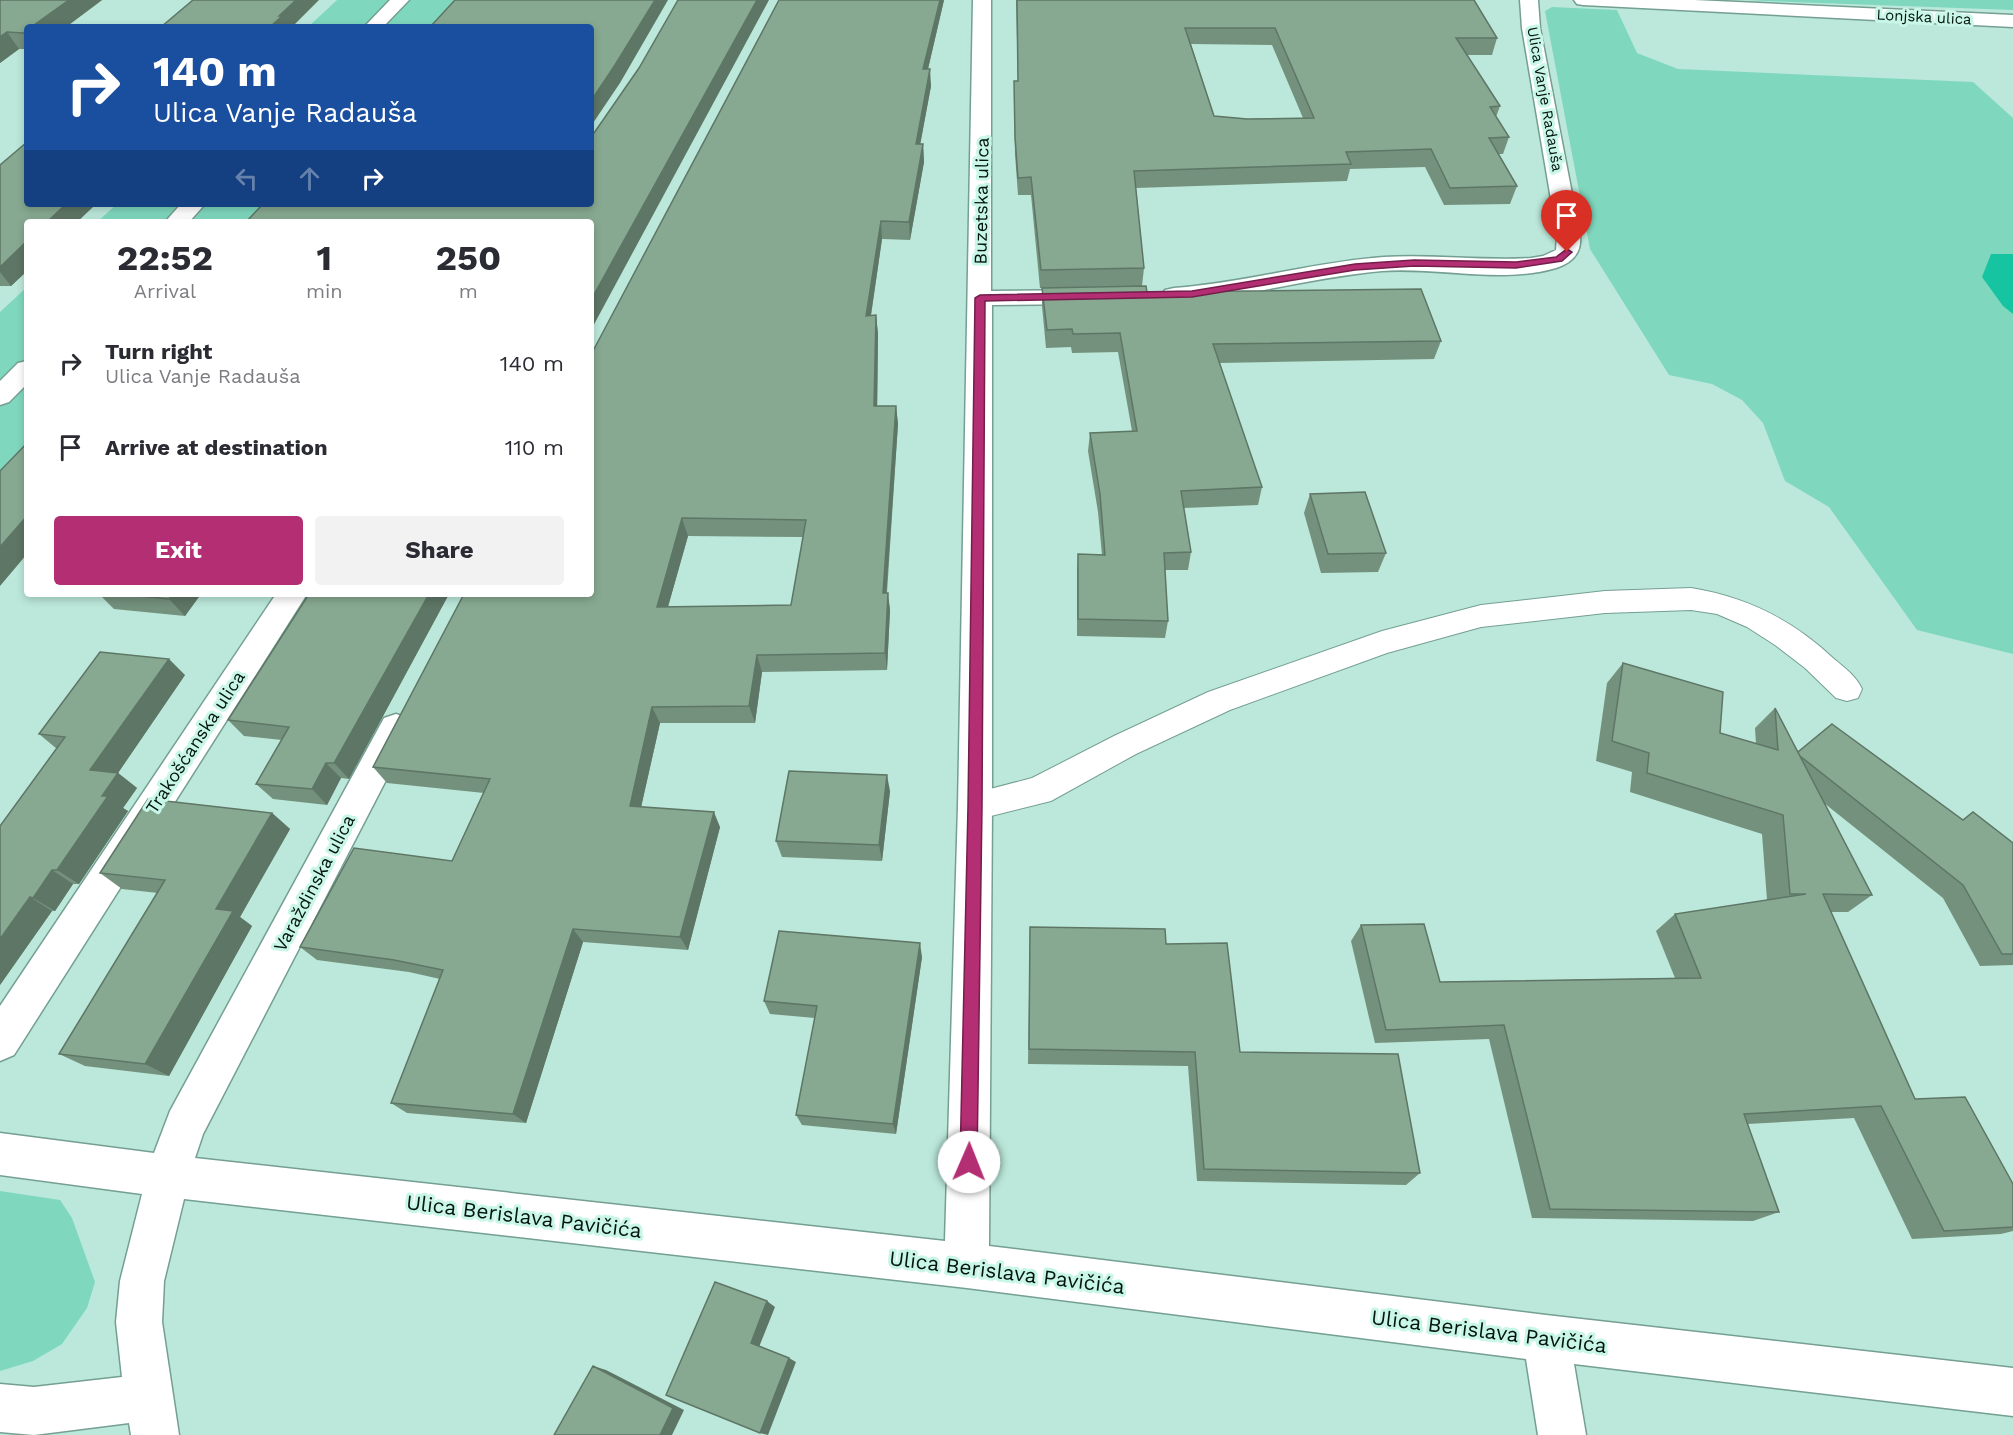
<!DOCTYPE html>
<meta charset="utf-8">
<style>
:root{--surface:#fff;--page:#f2f2f3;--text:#2b2b33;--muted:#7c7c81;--accent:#b32e73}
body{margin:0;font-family:"Work Sans",sans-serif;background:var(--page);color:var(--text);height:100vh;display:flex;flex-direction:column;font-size:22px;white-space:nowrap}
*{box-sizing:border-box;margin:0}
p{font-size:20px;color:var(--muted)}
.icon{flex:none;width:33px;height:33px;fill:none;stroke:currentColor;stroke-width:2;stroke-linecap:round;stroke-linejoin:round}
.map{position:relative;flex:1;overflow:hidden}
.sheet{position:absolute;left:24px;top:219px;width:570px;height:378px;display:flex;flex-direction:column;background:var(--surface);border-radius:6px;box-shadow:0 3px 9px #0003}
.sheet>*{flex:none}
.top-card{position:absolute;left:24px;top:24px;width:570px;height:183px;border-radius:6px;box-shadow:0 3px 9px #0003;background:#1a4fa0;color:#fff;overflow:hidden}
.pin{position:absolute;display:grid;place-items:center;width:51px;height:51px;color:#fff;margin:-62px -26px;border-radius:50% 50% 50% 0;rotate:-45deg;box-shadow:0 0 6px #0007}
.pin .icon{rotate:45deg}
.me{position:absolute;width:66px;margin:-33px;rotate:1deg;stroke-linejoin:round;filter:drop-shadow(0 0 4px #0008)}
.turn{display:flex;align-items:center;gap:21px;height:126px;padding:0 30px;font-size:27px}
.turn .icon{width:78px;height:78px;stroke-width:2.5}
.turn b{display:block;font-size:42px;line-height:51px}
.lanes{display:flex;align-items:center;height:57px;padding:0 30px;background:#0003;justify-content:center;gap:30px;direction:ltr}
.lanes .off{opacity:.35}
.eta{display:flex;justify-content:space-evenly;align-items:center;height:102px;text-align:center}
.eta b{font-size:36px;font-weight:700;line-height:42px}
.button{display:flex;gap:12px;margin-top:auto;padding:12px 30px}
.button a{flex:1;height:69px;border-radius:6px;background:var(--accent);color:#fff;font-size:24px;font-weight:700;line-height:69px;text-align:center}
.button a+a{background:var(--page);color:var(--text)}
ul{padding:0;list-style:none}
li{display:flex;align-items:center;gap:18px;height:84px;padding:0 30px}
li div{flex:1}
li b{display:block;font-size:22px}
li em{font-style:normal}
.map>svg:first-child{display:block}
</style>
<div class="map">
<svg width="2013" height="1435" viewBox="0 0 2013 1435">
<rect width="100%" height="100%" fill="#bbe8da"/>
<!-- green -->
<path fill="#7fd8be" d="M 337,0 L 464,0 L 439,27 L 308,27 Z
M 1746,0 L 2013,0 L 2013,10 L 1767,1 Z
M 1552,7 L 1617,10 L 1637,53 L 1678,69 L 1973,82 L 2013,118 L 2013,654 L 1917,630 L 1829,507 L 1785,481 L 1763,423 L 1742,400 L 1712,384 L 1669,375 L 1590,249 L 1545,11 Z
M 117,204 L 274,204 L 257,222 L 97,222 Z
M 27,287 L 27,468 L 0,497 L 0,312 Z
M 0,1191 L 60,1200 L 72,1218 L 95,1282 L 87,1308 L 62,1344 L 33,1361 L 0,1371 Z"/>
<!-- forest -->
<path fill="#17c4a1" d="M 1991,254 L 2013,254 L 2013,314 L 2003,306 L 1982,277 Z"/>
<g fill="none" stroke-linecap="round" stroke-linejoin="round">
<defs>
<path id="service" d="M 1691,588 C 1747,597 1793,620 1834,659 C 1845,668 1856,676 1862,689 L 1858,698 L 1847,701 L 1836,698 L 1805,668 L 1775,645 L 1747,627 L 1717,614 L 1691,610 L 1605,613 L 1481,627 L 1387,653 L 1230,710 L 1136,754 L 1051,801 L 975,820 L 963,816 L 958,806 L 963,796 L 1032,778 L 1114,736 L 1208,692 L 1382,631 L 1481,605 L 1605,591 Z"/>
<path id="minor" d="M 390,0 L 409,0 L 383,27 L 364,27 Z
M 973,0 L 991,0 L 991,291 L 1086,290 L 1095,292 L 1098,297 L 1095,302 L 1086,304 L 992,305 L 992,806 L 989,1246 L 1546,1315 L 2013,1368 L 2013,1416 L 1574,1364 L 1586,1435 L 1538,1435 L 1526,1359 L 967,1288 L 184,1199 L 164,1281 L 162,1322 L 179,1435 L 131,1435 L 129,1423 L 34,1435 L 0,1432 L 0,1384 L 34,1387 L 122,1377 L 116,1322 L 120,1281 L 142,1194 L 0,1175 L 0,1133 L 154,1153 L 170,1111 L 384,718 L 396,714 L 408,718 L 413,728 L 203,1134 L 195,1158 L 945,1241 L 958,806 Z
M 1520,0 L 1538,0 L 1540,28 L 1580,235 C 1582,253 1572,263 1556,268 C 1503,284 1438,267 1382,271 C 1312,277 1244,298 1174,302 L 1165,300 L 1162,295 L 1165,290 L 1174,288 C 1245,283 1313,262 1384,257 C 1433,254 1482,261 1531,258 L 1543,256 L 1556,250 L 1557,235 L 1522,28 Z
M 1574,0 L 1694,0 L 2013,15 L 2013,27 L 1583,5 L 1577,4 Z
M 181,204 L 205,204 L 189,222 L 165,222 Z
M 27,361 L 27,384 L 9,402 L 0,405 L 0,381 L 18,363 Z
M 276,594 L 307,594 L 14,1055 L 0,1061 L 0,1006 Z"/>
</defs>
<!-- service casing -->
<use href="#service" stroke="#749f92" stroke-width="2"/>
<!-- minor casing -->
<use href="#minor" stroke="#749f92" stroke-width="3"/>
<!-- service -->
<use href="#service" fill="#fff" fill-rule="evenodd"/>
<!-- minor -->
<use href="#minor" fill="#fff" fill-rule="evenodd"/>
</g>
<!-- wall -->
<path fill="#74917d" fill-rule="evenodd" d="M 0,0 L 102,0 L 66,27 L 27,27 L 27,49 L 19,49 L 0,63 Z
M 944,0 L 928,69 L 931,86 L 920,144 L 923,144 L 924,162 L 910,240 L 882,239 L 871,316 L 876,315 L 878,334 L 877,406 L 896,406 L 898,424 L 887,593 L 890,610 L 887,670 L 762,672 L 755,723 L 660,723 L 641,807 L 720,827 L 688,950 L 583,942 L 526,1123 L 407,1113 L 391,1103 L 440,979 L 409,972 L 317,960 L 300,947 L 452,861 L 484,793 L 387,783 L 373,767 L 591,594 L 594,349 ZM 688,536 L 803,537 L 791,605 L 668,607 Z
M 1016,0 L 1497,38 L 1492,55 L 1466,55 L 1500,106 L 1496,117 L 1509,137 L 1503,154 L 1499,154 L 1517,186 L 1510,204 L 1444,205 L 1425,167 L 1350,169 L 1347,181 L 1136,188 L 1144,268 L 1142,286 L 1040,288 L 1031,195 L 1018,195 L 1015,154 L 1014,98 L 1018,81 ZM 1191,44 L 1272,45 L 1303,118 L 1247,119 L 1214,116 Z
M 0,165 L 27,204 L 96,204 L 77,222 L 27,222 L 27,271 L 11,286 L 0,286 Z
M 1042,288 L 1147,292 L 1441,341 L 1434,359 L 1219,363 L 1262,487 L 1258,505 L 1184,508 L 1191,552 L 1188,570 L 1165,570 L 1168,621 L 1165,638 L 1077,636 L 1077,571 L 1078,554 L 1102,555 L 1098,512 L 1088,451 L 1090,433 L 1132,431 L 1118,352 L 1072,353 L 1071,347 L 1046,348 L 1042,306 Z
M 1310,494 L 1386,553 L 1378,572 L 1321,573 L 1304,513 Z
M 99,594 L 201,594 L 185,616 L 114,609 Z
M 309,594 L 449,594 L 349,779 L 341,778 L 327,805 L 273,799 L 256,784 L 282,740 L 244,736 L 228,720 Z
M 1623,663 L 1720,733 L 1756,744 L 1755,728 L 1775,708 L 1798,752 L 1962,820 L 1973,812 L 2013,843 L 2013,965 L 1980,966 L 1943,898 L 1824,803 L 1872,895 L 1848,912 L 1831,912 L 1915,1099 L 2013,1184 L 2013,1231 L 2001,1234 L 1912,1239 L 1854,1118 L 1747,1124 L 1779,1212 L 1753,1221 L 1532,1218 L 1489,1039 L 1375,1043 L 1351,941 L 1361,925 L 1440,982 L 1675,978 L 1656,931 L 1675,914 L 1767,900 L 1762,834 L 1630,792 L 1632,772 L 1596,761 L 1607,683 Z
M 185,675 L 118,773 L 137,788 L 123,808 L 128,811 L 79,884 L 73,884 L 55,911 L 52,911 L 0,985 L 57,749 L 39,734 Z
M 890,791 L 882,861 L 782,857 L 776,841 Z
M 272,813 L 290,829 L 240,917 L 252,926 L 169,1076 L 85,1066 L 59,1054 L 158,893 L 122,889 L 100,873 Z
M 1030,927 L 1166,944 L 1240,1052 L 1420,1173 L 1406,1185 L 1197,1181 L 1188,1066 L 1028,1064 Z
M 922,957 L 896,1134 L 802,1125 L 796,1115 L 815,1018 L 770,1014 L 764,1001 Z"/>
<!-- shaded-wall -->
<path fill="#5e7666" d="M 69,0 L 102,0 L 66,27 L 31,27 Z
M 296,0 L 319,0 L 292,27 L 270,27 L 279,16 Z
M 655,0 L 668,0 L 620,83 L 591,126 L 591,101 Z
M 757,0 L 769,0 L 591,330 L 591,300 Z
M 940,0 L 944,0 L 924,86 L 923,69 Z
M 27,30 L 27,39 L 23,33 Z
M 7,32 L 19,49 L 0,63 L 0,37 Z
M 930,69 L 931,86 L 917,162 L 916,144 Z
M 923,144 L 924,162 L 910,240 L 909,222 Z
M 66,204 L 96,204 L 77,222 L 47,222 Z
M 521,204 L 540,204 L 528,221 Z
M 881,221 L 882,239 L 868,334 L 866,316 Z
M 27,241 L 27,271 L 11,286 L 0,272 L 0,267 Z
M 876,315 L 878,334 L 877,424 L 874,406 Z
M 896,406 L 898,424 L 885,611 L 883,593 Z
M 27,516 L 27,554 L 0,586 L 0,547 Z
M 682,518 L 688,536 L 663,624 L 657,607 Z
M 888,593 L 890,610 L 887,670 L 885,653 Z
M 173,594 L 201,594 L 185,616 L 169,599 Z
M 429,594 L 449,594 L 349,779 L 334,763 Z
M 757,655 L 762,672 L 755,723 L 749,706 Z
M 169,659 L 185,675 L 118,773 L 137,788 L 123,808 L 128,811 L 79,884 L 57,870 L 102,796 L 90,770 Z
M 652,707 L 660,723 L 638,821 L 630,806 Z
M 326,763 L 341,778 L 327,805 L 312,789 Z
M 887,775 L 890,791 L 882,861 L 879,845 Z
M 714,812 L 720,827 L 688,950 L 680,937 Z
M 272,813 L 290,829 L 240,917 L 252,926 L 169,1076 L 145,1064 L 216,909 Z
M 52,870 L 73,884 L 55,911 L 33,898 Z
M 30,897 L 52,911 L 0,985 L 0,939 Z
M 573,929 L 583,942 L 526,1123 L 513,1114 Z
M 920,943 L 922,957 L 896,1134 L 893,1124 Z
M 767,1301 L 775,1307 L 759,1347 L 751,1343 Z
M 789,1358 L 796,1362 L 768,1435 L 760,1433 Z
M 593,1366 L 606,1370 L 684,1410 L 672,1435 L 660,1435 Z"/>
<!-- building -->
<path fill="#87a991" stroke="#5e7666" stroke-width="1.5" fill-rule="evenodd" d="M 0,0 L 69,0 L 31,27 L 27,27 L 27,30 L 23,33 L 7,32 L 0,37 Z
M 193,0 L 296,0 L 279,16 L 282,16 L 270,27 L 161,27 Z
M 455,0 L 655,0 L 615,65 L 591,101 L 591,27 L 430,27 Z
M 678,0 L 757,0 L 591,300 L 591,222 L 246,222 L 263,204 L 521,204 L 522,206 L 546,206 L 547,204 L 591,204 L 591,134 L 594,133 L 639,68 Z
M 779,0 L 940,0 L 923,69 L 930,69 L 916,144 L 923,144 L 909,222 L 881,221 L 866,316 L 876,315 L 874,406 L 896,406 L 883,593 L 888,593 L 885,653 L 757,655 L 749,706 L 652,707 L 630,806 L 714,812 L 680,937 L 573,929 L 513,1114 L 391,1103 L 443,970 L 394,960 L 300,947 L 354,848 L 452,861 L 490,779 L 373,767 L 464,594 L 591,594 L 591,350 L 594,349 ZM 682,518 L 806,520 L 791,605 L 657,607 Z
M 1017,0 L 1474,0 L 1497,38 L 1456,38 L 1500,106 L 1490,107 L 1509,137 L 1489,138 L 1517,186 L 1450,188 L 1431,149 L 1346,152 L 1351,164 L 1134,171 L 1144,268 L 1041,270 L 1031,177 L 1018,178 L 1015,137 L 1014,81 L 1018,81 ZM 1185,28 L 1275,28 L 1314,118 L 1247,119 L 1214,116 Z
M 27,142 L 27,204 L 66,204 L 47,222 L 27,222 L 27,241 L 0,267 L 0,165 Z
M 1146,286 L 1147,292 L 1421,289 L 1441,341 L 1213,344 L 1262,487 L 1181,491 L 1191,552 L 1164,553 L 1168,621 L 1078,619 L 1078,554 L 1105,555 L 1100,494 L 1090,433 L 1137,431 L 1120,333 L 1073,334 L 1072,329 L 1047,330 L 1042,288 Z
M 27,443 L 27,516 L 0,547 L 0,471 Z
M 1365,492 L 1386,553 L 1328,554 L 1310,494 Z
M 120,594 L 173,594 L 169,599 Z
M 309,594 L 429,594 L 334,763 L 326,763 L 312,789 L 256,784 L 289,727 L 228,720 Z
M 100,652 L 169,659 L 90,770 L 118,773 L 102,796 L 108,796 L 57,870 L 52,870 L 33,898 L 30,897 L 0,939 L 0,826 L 65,737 L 39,734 Z
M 1623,663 L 1723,692 L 1720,733 L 1778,750 L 1775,708 L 1872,895 L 1823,894 L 1915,1099 L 1965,1097 L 2013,1184 L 2013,1227 L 1944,1231 L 1881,1106 L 1744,1114 L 1779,1212 L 1550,1209 L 1504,1025 L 1386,1030 L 1361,925 L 1424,924 L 1440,982 L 1701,978 L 1675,914 L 1806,894 L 1790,894 L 1783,815 L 1647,773 L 1649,753 L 1612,741 Z
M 1832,724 L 1963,820 L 1973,812 L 2013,843 L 2013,954 L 2002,954 L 1963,885 L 1800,756 L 1798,752 Z
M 789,771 L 887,775 L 879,845 L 776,841 Z
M 148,799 L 272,813 L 216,909 L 233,911 L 145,1064 L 59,1054 L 165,880 L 100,873 Z
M 1030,927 L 1165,929 L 1166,944 L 1227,943 L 1240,1052 L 1398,1054 L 1420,1173 L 1204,1169 L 1195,1052 L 1029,1049 Z
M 779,931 L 920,943 L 893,1124 L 796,1115 L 817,1006 L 764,1001 Z
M 715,1282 L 767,1301 L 751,1343 L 789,1358 L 760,1433 L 666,1395 Z
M 593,1366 L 673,1408 L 660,1435 L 554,1435 Z"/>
<!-- route -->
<path fill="#b32e73" stroke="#741e4b" stroke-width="1.5" d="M 1567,249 L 1572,252 L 1562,261 L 1516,268 L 1414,266 L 1355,270 L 1192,297 L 985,301 L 982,806 L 977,1162 L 975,1168 L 969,1171 L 962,1168 L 960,1162 L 968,806 L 975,298 L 980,295 L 1192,291 L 1355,264 L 1414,260 L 1516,262 L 1556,257 Z"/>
<g text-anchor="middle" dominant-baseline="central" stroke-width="6" stroke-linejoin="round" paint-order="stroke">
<!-- far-street labels -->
<g font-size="15" fill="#041410" stroke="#c8f6e7">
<text transform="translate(1924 17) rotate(3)">Lonjska ulica</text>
<text transform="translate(1545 99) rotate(80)">Ulica Vanje Radauša</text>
</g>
<!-- street labels -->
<g font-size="18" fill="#041410" stroke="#c8f6e7">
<text transform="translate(981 201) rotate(-89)">Buzetska ulica</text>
<text transform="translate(195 742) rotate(-57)">Trakošćanska ulica</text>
<text transform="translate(314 883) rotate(-62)">Varaždinska ulica</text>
</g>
<!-- near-street labels -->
<g font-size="21" fill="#041410" stroke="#c8f6e7">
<text transform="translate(524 1216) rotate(7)">Ulica Berislava Pavičića</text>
<text transform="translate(1007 1272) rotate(7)">Ulica Berislava Pavičića</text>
<text transform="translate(1489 1331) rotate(7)">Ulica Berislava Pavičića</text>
</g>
</g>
</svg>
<div class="pin" style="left:1567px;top:252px;background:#d93025"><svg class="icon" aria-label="arrive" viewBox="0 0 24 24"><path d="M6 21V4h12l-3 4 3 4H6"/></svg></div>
<svg class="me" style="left:969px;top:1162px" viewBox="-20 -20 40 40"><circle r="19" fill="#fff"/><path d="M0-13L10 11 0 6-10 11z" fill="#b32e73"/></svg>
<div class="top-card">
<div class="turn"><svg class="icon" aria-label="right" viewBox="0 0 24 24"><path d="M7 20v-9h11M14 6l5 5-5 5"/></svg><div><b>140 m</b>Ulica Vanje Radauša</div></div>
<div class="lanes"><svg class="icon off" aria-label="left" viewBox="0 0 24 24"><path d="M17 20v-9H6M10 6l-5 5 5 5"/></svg><svg class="icon off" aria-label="ahead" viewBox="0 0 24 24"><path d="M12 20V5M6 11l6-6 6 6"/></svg><svg class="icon" aria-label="right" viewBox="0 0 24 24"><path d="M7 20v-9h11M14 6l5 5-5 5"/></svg></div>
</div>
<section class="sheet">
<div class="eta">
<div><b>22:52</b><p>Arrival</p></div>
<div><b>1</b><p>min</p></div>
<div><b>250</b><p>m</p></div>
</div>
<ul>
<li><svg class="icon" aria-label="right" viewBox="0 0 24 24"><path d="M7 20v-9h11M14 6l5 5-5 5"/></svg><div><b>Turn right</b><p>Ulica Vanje Radauša</p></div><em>140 m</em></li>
<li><svg class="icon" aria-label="arrive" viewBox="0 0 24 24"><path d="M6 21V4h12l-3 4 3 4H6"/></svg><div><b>Arrive at destination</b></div><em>110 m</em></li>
</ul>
<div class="button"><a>Exit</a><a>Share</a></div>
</section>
</div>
